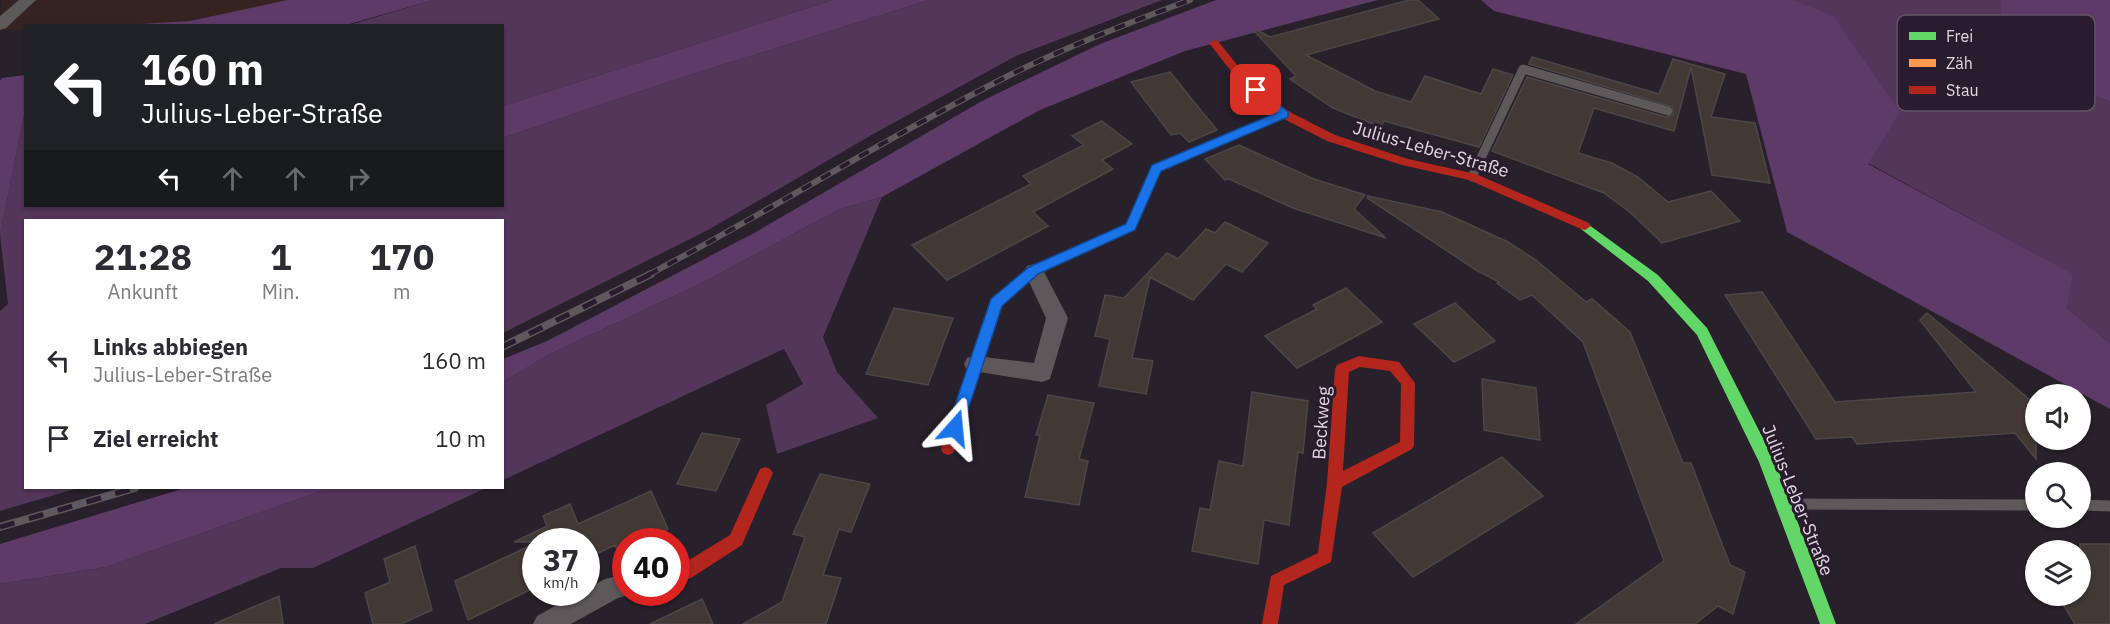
<!DOCTYPE html>
<html lang="de">
<meta charset="utf-8">
<style>
:root{--surface:#fff;--page:#f7f7f7;--text:#2b2b33;--muted:#7c7c81}
body{margin:0;font-family:"IBM Plex Sans",sans-serif;background:var(--page);color:var(--text);height:100vh;display:flex;flex-direction:column;font-size:22px;white-space:nowrap}
*{box-sizing:border-box;margin:0}
p{font-size:20px;color:var(--muted)}
.icon{flex:none;width:33px;height:33px;fill:none;stroke:currentColor;stroke-width:2;stroke-linecap:round;stroke-linejoin:round}
.map{position:relative;flex:1;overflow:hidden}
.details{position:absolute;left:24px;top:219px;width:480px;height:270px;display:flex;flex-direction:column;background:var(--surface);border-radius:0px;box-shadow:0 2px 4px #0004}
.details>*{flex:none}
.hud{position:absolute;left:24px;top:24px;width:480px;height:183px;border-radius:0px;box-shadow:0 2px 4px #0004;background:#202124;color:#fff;overflow:hidden}
.tools{position:absolute;left:2025px;top:384px;display:grid;gap:12px}
.tools a{display:grid;place-items:center;width:66px;height:66px;border-radius:50%;background:var(--surface);box-shadow:0 2px 4px #0004;font-size:30px}
.speed{position:absolute;left:522px;top:528px;display:flex;gap:12px;font-size:30px;font-weight:700;text-align:center}
.speed>*{display:grid;place-content:center;width:78px;height:78px;border-radius:50%;background:var(--surface);box-shadow:0 2px 4px #0004;line-height:1}
.speed small{font-size:15px;font-weight:400}
.speed .limit{border:9px solid #d22;background:#fff;color:#111}
.pin{position:absolute;display:grid;place-items:center;width:51px;height:51px;color:#fff;margin:-26px;border-radius:12px;box-shadow:0 3px 9px #0006}
.me{position:absolute;width:66px;margin:-33px;rotate:18deg;stroke-linejoin:round;filter:drop-shadow(0 0 4px #0008)}
.turn{display:flex;align-items:center;gap:21px;height:126px;padding:0 18px;font-size:27px}
.turn .icon{width:78px;height:78px;stroke-width:2.5}
.turn b{display:block;font-size:42px;line-height:51px}
.lanes{display:flex;align-items:center;height:57px;padding:0 18px;background:#0003;justify-content:center;gap:30px;direction:ltr}
.lanes .off{opacity:.35}
.eta{display:flex;justify-content:space-evenly;align-items:center;height:102px;text-align:center}
.eta b{font-size:36px;font-weight:700;line-height:42px}
ul{padding:0;list-style:none}
li{display:flex;align-items:center;gap:18px;height:78px;padding:0 18px}
li div{flex:1}
li b{display:block;font-size:22px}
li em{font-style:normal}
.map>svg:first-child{display:block}
</style>
<div class="map">
<svg width="2110" height="624" viewBox="0 0 2110 624">
<rect width="100%" height="100%" fill="#28202a"/>
<!-- industrial -->
<path fill="#352321" d="M 1,0 L 287,0 L 190,21 L 122,26 L 26,26 L 25,30 L 0,30 Z"/>
<!-- green -->
<path fill="#53365a" d="M 433,0 L 833,0 L 503,106 L 502,26 L 346,26 Z
M 929,0 L 1162,0 L 1016,56 L 875,133 L 708,230 L 503,333 L 502,220 L 26,220 L 26,488 L 78,488 L 0,511 L 0,311 L 8,304 L 0,235 L 25,110 L 26,206 L 502,206 L 503,138 L 671,81 Z
M 1793,0 L 1996,0 L 2001,3 L 2001,49 L 2110,102 L 2110,343 L 2067,308 L 2072,274 L 1868,163 Z
M 882,197 L 823,337 L 837,372 L 878,418 L 777,454 L 766,405 L 803,384 L 784,349 L 503,480 L 503,382 L 550,354 L 702,283 L 840,209 Z
M 326,488 L 486,488 L 313,568 L 281,568 L 145,624 L 0,624 L 0,584 L 106,567 L 313,494 Z"/>
<!-- forest -->
<path fill="#5e3a68" d="M 287,0 L 433,0 L 346,25 L 122,25 L 190,21 Z
M 833,0 L 929,0 L 671,81 L 503,138 L 503,106 Z
M 1216,0 L 1378,0 L 1185,51 L 1040,110 L 882,197 L 840,209 L 702,283 L 550,354 L 503,382 L 503,359 L 547,341 L 754,233 L 982,101 L 1100,44 Z
M 1481,0 L 1793,0 L 1833,16 L 1900,112 L 1868,164 L 2073,274 L 2067,308 L 2110,343 L 2110,409 L 1787,232 L 1746,74 L 1494,11 Z
M 1996,0 L 2110,0 L 2110,102 L 2000,49 L 2001,3 Z
M 25,75 L 25,110 L 0,235 L 0,81 L 2,78 Z
M 185,488 L 326,488 L 313,494 L 106,567 L 0,584 L 0,544 Z"/>
<!-- building -->
<path fill="#423834" stroke="#4d4647" stroke-width="1.5" d="M 1409,0 L 1418,0 L 1439,19 L 1306,55 L 1375,91 L 1411,102 L 1425,76 L 1481,94 L 1493,69 L 1513,75 L 1479,147 L 1384,121 L 1381,127 L 1333,108 L 1290,79 L 1296,76 L 1255,32 L 1257,30 L 1270,37 Z
M 1532,57 L 1659,94 L 1673,59 L 1725,74 L 1711,117 L 1755,123 L 1770,183 L 1712,175 L 1691,67 L 1674,131 L 1594,108 L 1578,153 L 1612,163 L 1638,177 L 1668,202 L 1711,191 L 1740,221 L 1662,243 L 1631,213 L 1604,193 L 1492,151 L 1527,77 L 1666,117 L 1673,115 L 1673,107 L 1529,64 Z
M 1170,72 L 1203,113 L 1217,130 L 1189,142 L 1180,133 L 1171,135 L 1131,82 Z
M 1102,121 L 1132,144 L 1102,160 L 1113,169 L 1033,212 L 1048,226 L 947,280 L 912,245 L 1031,184 L 1023,176 L 1084,145 L 1072,136 Z
M 1239,145 L 1314,179 L 1365,195 L 1354,209 L 1386,238 L 1293,208 L 1229,179 L 1225,180 L 1205,159 Z
M 1368,196 L 1442,212 L 1508,242 L 1536,260 L 1586,302 L 1592,299 L 1630,332 L 1683,463 L 1691,463 L 1730,565 L 1745,572 L 1733,614 L 1718,606 L 1695,624 L 1576,624 L 1664,561 L 1583,342 L 1532,295 L 1520,300 L 1497,283 L 1499,282 L 1476,270 L 1367,198 Z
M 1225,222 L 1268,243 L 1242,272 L 1226,264 L 1193,300 L 1150,277 L 1132,358 L 1153,361 L 1146,394 L 1099,386 L 1110,339 L 1095,336 L 1105,295 L 1124,298 L 1167,253 L 1178,259 L 1206,229 L 1215,233 Z
M 1346,288 L 1382,322 L 1297,368 L 1265,336 L 1317,309 L 1313,305 Z
M 1762,292 L 1835,402 L 1976,392 L 1920,320 L 1927,313 L 2036,405 L 2036,459 L 2015,433 L 1857,444 L 1852,437 L 1816,439 L 1725,295 Z
M 1455,303 L 1495,341 L 1454,362 L 1414,324 Z
M 894,308 L 953,318 L 928,385 L 866,374 Z
M 1482,379 L 1536,388 L 1540,440 L 1484,430 Z
M 1252,392 L 1308,401 L 1303,453 L 1298,452 L 1289,525 L 1264,520 L 1258,564 L 1192,551 L 1200,508 L 1210,510 L 1219,461 L 1243,466 Z
M 1048,395 L 1094,403 L 1079,459 L 1088,461 L 1079,505 L 1025,497 L 1040,435 L 1036,435 Z
M 702,433 L 740,439 L 716,491 L 677,484 Z
M 1502,457 L 1543,496 L 1413,577 L 1373,533 Z
M 820,474 L 870,484 L 851,532 L 839,529 L 823,575 L 841,578 L 826,624 L 743,624 L 782,602 L 805,537 L 793,534 Z
M 651,491 L 668,529 L 641,542 L 626,542 L 626,548 L 618,552 L 615,545 L 586,559 L 586,542 L 514,542 L 547,526 L 543,516 L 570,504 L 578,524 Z
M 536,543 L 536,587 L 468,620 L 455,581 Z
M 2080,544 L 2110,544 L 2110,624 L 2075,624 L 2058,596 L 2080,596 Z
M 415,546 L 432,610 L 401,624 L 373,624 L 365,593 L 390,582 L 384,559 Z
M 279,596 L 283,624 L 214,624 Z
M 702,599 L 713,624 L 650,624 Z"/>
<g fill="none" stroke-linecap="round" stroke-linejoin="round">
<!-- lane-far1 -->
<path stroke="#5d5859" stroke-width="9" d="M 1472,177 L 1523,69 L 1668,111"/>
<!-- lane -->
<path stroke="#5d5859" stroke-width="11" d="M 1787,504 L 2036,505
M 2080,505 L 2110,506"/>
<!-- street -->
<path fill="#5d5859" fill-rule="evenodd" d="M 19,0 L 36,0 L 6,28 L 0,30 L 0,16 Z
M 1034,264 L 1041,266 L 1068,318 L 1050,379 L 1042,382 L 967,370 L 964,364 L 967,358 L 975,356 L 1034,363 L 1046,318 L 1024,271 L 1027,266 Z
M 626,574 L 626,592 L 635,593 L 618,598 L 571,624 L 533,624 L 537,616 L 580,592 L 586,592 L 586,589 L 605,579 Z"/>
<!-- fast -->
<path fill="#63d668" fill-rule="evenodd" d="M 1585,222 L 1658,275 L 1707,328 L 1775,462 L 1836,624 L 1820,624 L 1759,462 L 1697,335 L 1648,281 L 1581,229 L 1579,226 Z"/>
<!-- slow -->
<path fill="#ff974d" fill-rule="evenodd" d="M 1284,110 L 1288,111 L 1288,117 L 1180,163 L 1176,164 L 1170,160 L 1172,157 Z"/>
<!-- jam -->
<path fill="#b3261e" fill-rule="evenodd" d="M 1214,40 L 1218,41 L 1246,76 L 1288,111 L 1335,135 L 1408,159 L 1476,174 L 1589,223 L 1591,226 L 1585,230 L 1581,229 L 1469,180 L 1402,165 L 1327,141 L 1280,117 L 1238,80 L 1209,43 Z
M 1176,156 L 1182,160 L 1180,163 L 1161,171 L 1135,230 L 1039,274 L 1002,306 L 955,449 L 953,453 L 948,455 L 943,453 L 941,449 L 991,300 L 1029,268 L 1126,224 L 1152,165 Z
M 1359,356 L 1399,362 L 1415,383 L 1414,445 L 1412,449 L 1342,487 L 1331,562 L 1284,585 L 1278,624 L 1262,624 L 1271,576 L 1318,553 L 1327,483 L 1335,369 L 1337,365 ZM 1360,367 L 1390,371 L 1401,384 L 1400,442 L 1343,471 L 1349,372 Z
M 765,467 L 770,469 L 773,473 L 742,545 L 691,578 L 676,582 L 676,568 L 730,535 L 760,469 Z"/>
<defs>
<path id="rail-far1" d="M 648,275 C 770,211 887,137 1010,75 C 1068,46 1129,23 1190,0"/>
<path id="rail" d="M 502,347 L 651,274
M 0,527 L 135,488"/>
</defs>
<!-- rail-far1 casing -->
<use href="#rail-far1" stroke="#5f595d" stroke-width="6"/>
<!-- rail casing -->
<use href="#rail" stroke="#5f595d" stroke-width="8"/>
<!-- rail-far1 -->
<use href="#rail-far1" stroke="#2a1c2e" stroke-width="4" stroke-dasharray="11" stroke-linecap="butt"/>
<!-- rail -->
<use href="#rail" stroke="#2a1c2e" stroke-width="5" stroke-dasharray="15" stroke-linecap="butt"/>
</g>
<!-- route -->
<path fill="#1a73e8" stroke="#114b97" stroke-width="1.5" d="M 1256,86 L 1288,112 L 1288,117 L 1161,171 L 1135,230 L 1038,274 L 1002,306 L 962,428 L 955,434 L 949,432 L 947,428 L 991,299 L 1029,267 L 1126,224 L 1152,165 L 1276,113 L 1252,92 L 1251,90 Z"/>
<g text-anchor="middle" dominant-baseline="central" stroke-width="6" stroke-linejoin="round" paint-order="stroke">
<!-- street labels -->
<g font-size="18" fill="#e0d6e2" stroke="#2a1c2e">
<text transform="translate(1431 149) rotate(16)">Julius-Leber-Straße</text>
<text transform="translate(1321 423) rotate(-86)">Beckweg</text>
<text transform="translate(1798 500) rotate(68)">Julius-Leber-Straße</text>
</g>
</g>
<!-- legend -->
<rect x="1897" y="15" width="198" height="96" rx="9" fill="#2a1c2e" stroke="#615464" stroke-width="1.5"/>
<rect x="1909" y="32" width="27" height="8" fill="#63d668"/>
<rect x="1909" y="59" width="27" height="8" fill="#ff974d"/>
<rect x="1909" y="86" width="27" height="8" fill="#b3261e"/>
<g font-size="16" fill="#e0d6e2">
<text x="1946" y="42">Frei</text>
<text x="1946" y="69">Zäh</text>
<text x="1946" y="96">Stau</text>
</g>
</svg>
<div class="tools">
<a><svg class="icon" aria-label="sound" viewBox="0 0 24 24"><path d="M4 9h4l5-4v14l-5-4H4zM17 9q2 3 0 6"/></svg></a>
<a><svg class="icon" aria-label="search" viewBox="0 0 24 24"><circle cx="10" cy="10" r="6"/><path d="M15 15l6 6"/></svg></a>
<a><svg class="icon" aria-label="layers" viewBox="0 0 24 24"><path d="M12 4l9 5-9 5-9-5zM3 14l9 5 9-5"/></svg></a>
</div>
<div class="speed"><div>37<small>km/h</small></div><div class="limit">40</div></div>
<div class="pin" style="left:1256px;top:90px;background:#d93025"><svg class="icon" aria-label="arrive" viewBox="0 0 24 24"><path d="M6 21V4h12l-3 4 3 4H6"/></svg></div>
<svg class="me" style="left:955px;top:428px" viewBox="-20 -20 40 40"><path d="M0-17L14 15 0 8-14 15z" fill="#1a73e8" stroke="#fff" stroke-width="4"/></svg>
<div class="hud">
<div class="turn"><svg class="icon" aria-label="left" viewBox="0 0 24 24"><path d="M17 20v-9H6M10 6l-5 5 5 5"/></svg><div><b>160 m</b>Julius-Leber-Straße</div></div>
<div class="lanes"><svg class="icon" aria-label="left" viewBox="0 0 24 24"><path d="M17 20v-9H6M10 6l-5 5 5 5"/></svg><svg class="icon off" aria-label="ahead" viewBox="0 0 24 24"><path d="M12 20V5M6 11l6-6 6 6"/></svg><svg class="icon off" aria-label="ahead" viewBox="0 0 24 24"><path d="M12 20V5M6 11l6-6 6 6"/></svg><svg class="icon off" aria-label="right" viewBox="0 0 24 24"><path d="M7 20v-9h11M14 6l5 5-5 5"/></svg></div>
</div>
<section class="details">
<div class="eta">
<div><b>21:28</b><p>Ankunft</p></div>
<div><b>1</b><p>Min.</p></div>
<div><b>170</b><p>m</p></div>
</div>
<ul>
<li><svg class="icon" aria-label="left" viewBox="0 0 24 24"><path d="M17 20v-9H6M10 6l-5 5 5 5"/></svg><div><b>Links abbiegen</b><p>Julius-Leber-Straße</p></div><em>160 m</em></li>
<li><svg class="icon" aria-label="arrive" viewBox="0 0 24 24"><path d="M6 21V4h12l-3 4 3 4H6"/></svg><div><b>Ziel erreicht</b></div><em>10 m</em></li>
</ul>
</section>
</div>
